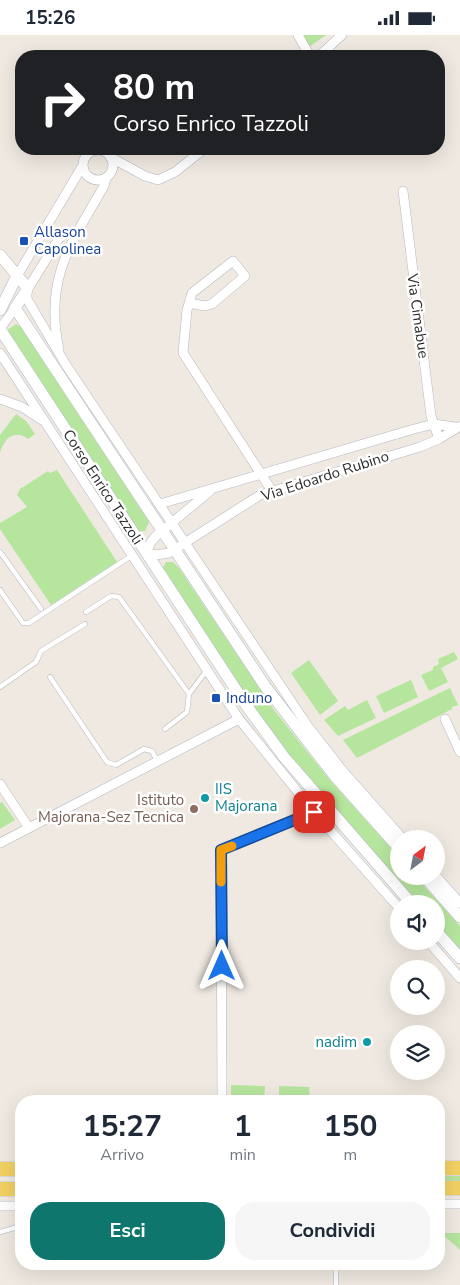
<!DOCTYPE html>
<html lang="it">
<style>
:root{--surface:#fff;--page:#f6f6f7;--text:#1f2937;--muted:#747a83;--accent:#0f766e}
body{margin:0;font-family:"Nunito Sans",sans-serif;background:var(--page);color:var(--text);height:100vh;display:flex;flex-direction:column;font-size:19px;white-space:nowrap}
*{box-sizing:border-box;margin:0}
p{font-size:16px;color:var(--muted)}
.icon{flex:none;width:28px;height:28px;fill:none;stroke:currentColor;stroke-width:2;stroke-linecap:round;stroke-linejoin:round}
.map{position:relative;flex:1;overflow:hidden}
.details{position:absolute;left:15px;top:1060px;width:430px;height:175px;display:flex;flex-direction:column;background:var(--surface);border-radius:20px;box-shadow:0 5px 20px #0002}
.details>*{flex:none}
.guide{position:absolute;left:15px;top:15px;width:430px;height:105px;border-radius:20px;box-shadow:0 5px 20px #0002;background:#202124;color:#fff;overflow:hidden}
.needle{width:32px;rotate:32deg}
.fabs{position:absolute;left:390px;top:795px;display:grid;gap:10px}
.fabs a{display:grid;place-items:center;width:55px;height:55px;border-radius:50%;background:var(--surface);box-shadow:0 5px 20px #0002;font-size:25px}
.pin{position:absolute;display:grid;place-items:center;width:42px;height:42px;color:#fff;margin:-21px;border-radius:10px;box-shadow:0 2px 8px #0006}
.me{position:absolute;width:55px;margin:-28px;rotate:0deg;stroke-linejoin:round;filter:drop-shadow(0 0 4px #0008)}
.turn{display:flex;align-items:center;gap:18px;height:105px;padding:0 15px;font-size:22px}
.turn .icon{width:65px;height:65px;stroke-width:2.5}
.turn b{display:block;font-size:35px;line-height:42px}
.eta{display:flex;justify-content:space-evenly;align-items:center;height:85px;text-align:center}
.eta b{font-size:30px;font-weight:700;line-height:35px}
.primary-button{display:flex;gap:10px;margin-top:auto;padding:10px 15px}
.primary-button a{flex:1;height:58px;border-radius:20px;background:var(--accent);color:#fff;font-size:20px;font-weight:700;line-height:58px;text-align:center}
.primary-button a+a{background:var(--page);color:var(--text)}
.status{display:flex;justify-content:space-between;align-items:center;height:35px;padding:0 25px;background:var(--surface);direction:ltr}
.status svg{height:14px;fill:currentColor}
.map>svg:first-child{display:block}
</style>
<div class="status"><b>15:26</b><svg viewBox="0 0 49 12"><path d="M0 12V9h3v3zM5 12V6h3v6zM10 12V3h3v9zM15 12V0h3v12zM26 1h20v11H26zM47 4h2v5h-2z"/></svg></div>
<div class="map">
<svg width="460" height="1250" viewBox="0 0 460 1250">
<rect width="100%" height="100%" fill="#efe9e1"/>
<!-- green -->
<path fill="#b6e59e" d="M 303,0 L 326,0 L 309,12 Z
M 16,289 L 21,292 L 149,487 L 145,496 L 135,496 L 7,295 Z
M 16,379 L 26,386 L 35,399 L 28,404 C 14,393 3,405 0,418 L 0,400 Z
M 57,435 L 117,527 L 51,570 L 0,494 L 0,488 L 27,472 L 17,460 L 20,454 L 48,436 L 50,438 Z
M 166,527 L 173,527 L 179,533 L 274,675 L 329,744 L 399,822 L 399,841 L 415,841 L 460,891 L 460,915 L 436,889 L 436,869 L 418,869 L 317,755 L 261,685 L 162,534 Z
M 454,617 L 458,624 L 441,633 L 448,647 L 429,656 L 421,640 L 433,635 L 433,632 L 439,629 L 438,624 Z
M 309,625 L 338,666 L 320,680 L 291,638 Z
M 411,645 L 418,662 L 384,678 L 376,661 Z
M 450,653 L 458,670 L 452,672 L 452,674 L 357,723 L 343,705 Z
M 367,665 L 376,683 L 338,701 L 324,685 L 345,671 L 348,675 Z
M 2,767 L 15,785 L 0,794 L 0,768 Z
M 231,1050 L 265,1051 L 264,1066 L 231,1066 Z
M 279,1051 L 309,1052 L 310,1064 L 279,1066 Z
M 439,1141 L 460,1141 L 460,1147 L 439,1147 Z
M 441,1198 L 460,1198 L 460,1215 Z"/>
<g fill="none" stroke-linecap="round" stroke-linejoin="round">
<defs>
<path id="service" d="M 0,517 L 41,574
M 0,555 L 23,588 L 29,588 L 131,521
M 86,577 L 111,561 L 119,562 L 189,659
M 50,642 L 107,727 L 116,730 L 144,714 L 152,716 L 157,726
M 0,652 L 36,627 L 41,616 L 85,589
M 165,694 L 187,677 L 189,659 L 207,635
M 0,1197 L 21,1191
M 336,1250 L 336,1229"/>
<path id="minor" d="M 298,0 L 310,21
M 319,21 L 342,0
M83 130a15 15 0 1 1 30 0a15 15 0 1 1-30 0Z
M 110,122 L 145,141 L 158,145 L 175,137 L 204,114
M 403,156 L 431,381 L 439,404
M 74,202 L 67,198 L 60,202 L 27,255 L 27,264 L 66,330 L 307,690 L 342,735 L 403,804
M 17,241 L 83,130
M 189,268 L 205,271 L 212,269 L 245,241 L 233,226 L 192,258 L 187,275 L 183,318 L 272,456
M 0,294 L 15,273
M 59,315 C 44,244 70,210 104,151 L 106,143
M 0,318 L 239,684 L 314,777 L 399,873
M 0,364 L 22,372 L 42,385
M 210,456 L 156,501 L 151,507 L 146,518 L 156,520 L 169,518 L 260,460 L 420,412 L 439,404 L 460,391
M 160,469 L 414,394 L 434,389 L 455,392
M 445,684 L 460,717
M 0,749 L 29,793
M 0,808 L 239,684
M 436,841 L 460,868
M 428,906 L 460,943
M 222,1066 L 221,815 L 314,777
M 439,1169 L 460,1169
M 0,1171 L 21,1171"/>
<path id="tertiary" d="M 0,220 L 25,250 L 27,255 L 15,273 L 265,651 L 334,740 L 399,813
M 0,275 L 17,241
M 0,294 L 246,670 L 284,722 L 412,869
M 424,841 L 460,882
M 436,896 L 460,923"/>
<path id="primary" d="M 439,1133 L 460,1133
M 0,1134 L 21,1134
M 439,1153 L 460,1153
M 0,1154 L 21,1154"/>
</defs>
<!-- service casing -->
<use href="#service" stroke="#b4b7c1" stroke-width="5.5"/>
<!-- minor casing -->
<use href="#minor" stroke="#b4b7c1" stroke-width="10"/>
<!-- tertiary casing -->
<use href="#tertiary" stroke="#b4b7c1" stroke-width="12"/>
<!-- primary casing -->
<use href="#primary" stroke="#c9c9c9" stroke-width="15"/>
<!-- service -->
<use href="#service" stroke="#fff" stroke-width="4.5"/>
<!-- minor -->
<use href="#minor" stroke="#fff" stroke-width="9"/>
<!-- tertiary -->
<use href="#tertiary" stroke="#fff" stroke-width="11"/>
<!-- primary -->
<use href="#primary" stroke="#f2d163" stroke-width="14"/>
</g>
<g fill="none" stroke-linecap="round" stroke-linejoin="round">
<defs>
<path id="route" d="M 222,931 L 221,815 L 314,777"/>
</defs>
<!-- route casing -->
<use href="#route" stroke="#114b97" stroke-width="12"/>
<!-- route -->
<use href="#route" stroke="#1a73e8" stroke-width="9"/>
<!-- slow -->
<path stroke="#f59e0b" stroke-width="9" d="M 221,847 L 221,815 L 232,811"/>
</g>
<!-- markers -->
<g fill="#1a4fb4" stroke="#fff" stroke-width="2">
<rect x="19" y="201" width="10" height="10" rx="2.5"/>
<rect x="211" y="658" width="10" height="10" rx="2.5"/>
</g>
<g fill="#0f9aa8" stroke="#fff" stroke-width="2">
<circle cx="205" cy="763" r="5"/>
<circle cx="367" cy="1007" r="5"/>
</g>
<circle fill="#8d6e63" stroke="#fff" stroke-width="2" cx="194" cy="774" r="5"/>
<g text-anchor="middle" dominant-baseline="central" stroke-width="5" stroke-linejoin="round" paint-order="stroke">
<!-- transit labels -->
<g font-size="15" fill="#164399" stroke="#fff" text-anchor="start">
<text x="34" y="197">Allason<tspan x="34" dy="17">Capolinea</tspan></text>
<text x="226" y="663">Induno</text>
</g>
<!-- street labels -->
<g font-size="15" fill="#2e2e2e" stroke="#fff">
<text transform="translate(418 281) rotate(82)">Via Cimabue</text>
<text transform="translate(325 441) rotate(-18)">Via Edoardo Rubino</text>
<text transform="translate(103 452) rotate(57)">Corso Enrico Tazzoli</text>
</g>
<!-- culture labels -->
<g font-size="15" fill="#0d838f" stroke="#fff" text-anchor="start">
<text x="215" y="754">IIS<tspan x="215" dy="17">Majorana</tspan></text>
<text x="357" y="1007" text-anchor="end">nadim</text>
</g>
<!-- education labels -->
<g font-size="15" fill="#785e54" stroke="#fff" text-anchor="end">
<text x="184" y="765">Istituto<tspan x="184" dy="17">Majorana-Sez Tecnica</tspan></text>
</g>
</g>
</svg>
<div class="fabs">
<a><svg class="needle" viewBox="-14 -14 28 28"><path d="M0-13l5 13h-10z" fill="#e53935"/><path d="M0 13l5-13h-10z" fill="#747a83"/></svg></a>
<a><svg class="icon" aria-label="sound" viewBox="0 0 24 24"><path d="M4 9h4l5-4v14l-5-4H4zM17 9q2 3 0 6"/></svg></a>
<a><svg class="icon" aria-label="search" viewBox="0 0 24 24"><circle cx="10" cy="10" r="6"/><path d="M15 15l6 6"/></svg></a>
<a><svg class="icon" aria-label="layers" viewBox="0 0 24 24"><path d="M12 4l9 5-9 5-9-5zM3 14l9 5 9-5"/></svg></a>
</div>
<div class="pin" style="left:314px;top:777px;background:#d93025"><svg class="icon" aria-label="arrive" viewBox="0 0 24 24"><path d="M6 21V4h12l-3 4 3 4H6"/></svg></div>
<svg class="me" style="left:222px;top:931px" viewBox="-20 -20 40 40"><path d="M0-17L14 15 0 8-14 15z" fill="#1a73e8" stroke="#fff" stroke-width="4"/></svg>
<div class="guide">
<div class="turn"><svg class="icon" aria-label="right" viewBox="0 0 24 24"><path d="M7 20v-9h11M14 6l5 5-5 5"/></svg><div><b>80 m</b>Corso Enrico Tazzoli</div></div>
</div>
<section class="details">
<div class="eta">
<div><b>15:27</b><p>Arrivo</p></div>
<div><b>1</b><p>min</p></div>
<div><b>150</b><p>m</p></div>
</div>
<div class="primary-button"><a>Esci</a><a>Condividi</a></div>
</section>
</div>
